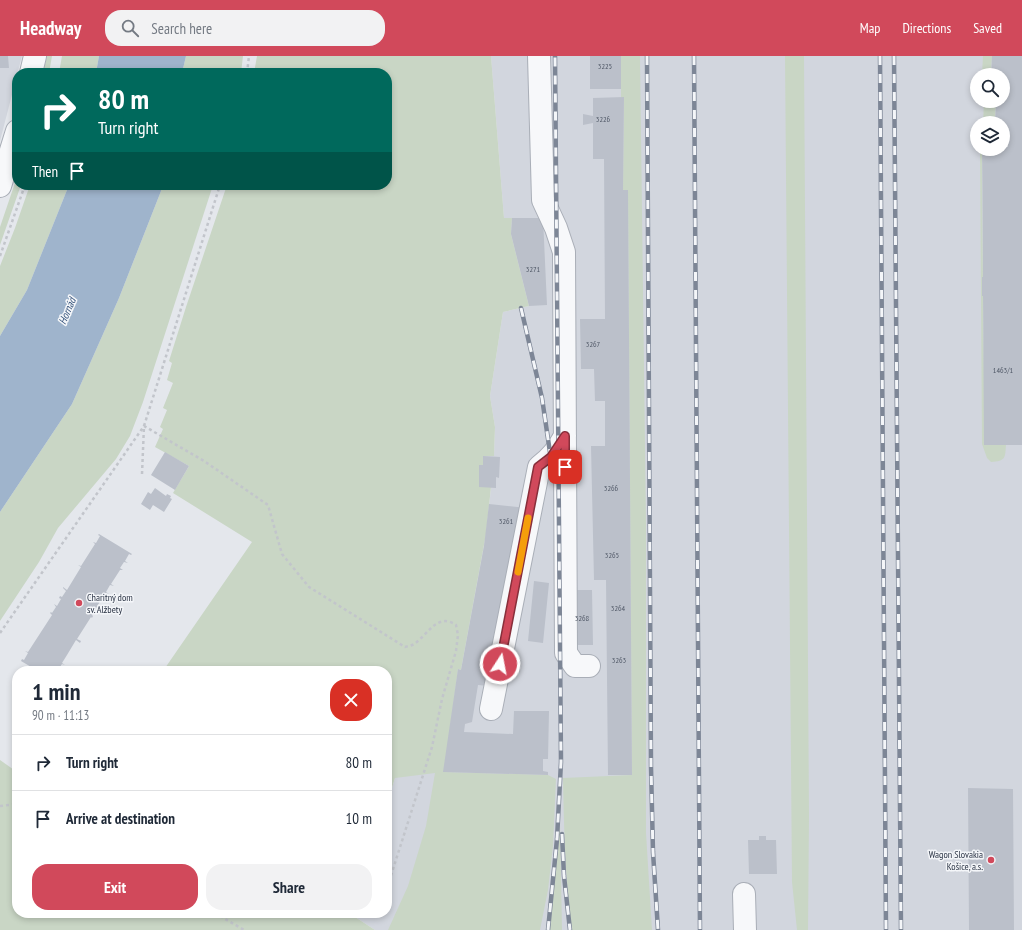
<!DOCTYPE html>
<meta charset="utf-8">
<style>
:root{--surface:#fff;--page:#f2f2f3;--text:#1f2937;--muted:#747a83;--line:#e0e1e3;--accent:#d1495b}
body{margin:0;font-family:"PT Sans Narrow",sans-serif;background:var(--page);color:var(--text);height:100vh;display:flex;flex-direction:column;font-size:15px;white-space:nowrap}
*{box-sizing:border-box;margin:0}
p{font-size:13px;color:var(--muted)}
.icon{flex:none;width:22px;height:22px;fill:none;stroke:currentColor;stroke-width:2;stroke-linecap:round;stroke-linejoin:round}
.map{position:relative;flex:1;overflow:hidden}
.details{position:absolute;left:12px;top:610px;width:380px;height:252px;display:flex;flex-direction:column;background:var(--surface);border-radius:16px;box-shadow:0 2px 6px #0003}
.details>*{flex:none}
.top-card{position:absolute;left:12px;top:12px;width:380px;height:122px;border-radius:16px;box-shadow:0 2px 6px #0003;background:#00695c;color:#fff;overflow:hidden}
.fabs{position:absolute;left:970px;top:12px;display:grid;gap:8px}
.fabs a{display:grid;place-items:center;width:40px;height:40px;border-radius:50%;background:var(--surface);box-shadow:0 2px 6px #0003;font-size:20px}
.pin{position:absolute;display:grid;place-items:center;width:34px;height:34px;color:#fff;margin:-17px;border-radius:8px;box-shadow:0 2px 6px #0006}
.me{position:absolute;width:44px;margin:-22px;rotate:11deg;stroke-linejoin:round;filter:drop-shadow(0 0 3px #0008)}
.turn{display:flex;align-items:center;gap:14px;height:84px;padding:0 20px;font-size:18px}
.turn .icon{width:52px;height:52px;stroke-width:2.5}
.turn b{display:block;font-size:28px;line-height:34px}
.then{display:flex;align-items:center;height:38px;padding:0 20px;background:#0003;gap:8px;font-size:15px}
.round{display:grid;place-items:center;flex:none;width:42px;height:42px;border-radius:16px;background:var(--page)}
.overview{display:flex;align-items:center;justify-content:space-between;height:68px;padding:0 20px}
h1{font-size:24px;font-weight:800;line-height:30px}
.cta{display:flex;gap:8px;margin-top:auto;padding:8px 20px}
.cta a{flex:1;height:46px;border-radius:16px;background:var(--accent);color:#fff;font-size:16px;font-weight:800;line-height:46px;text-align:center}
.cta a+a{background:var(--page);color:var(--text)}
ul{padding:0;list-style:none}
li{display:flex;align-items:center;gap:12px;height:56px;padding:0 20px;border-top:1px solid var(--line)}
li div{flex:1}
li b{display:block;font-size:15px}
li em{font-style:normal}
header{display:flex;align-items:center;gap:24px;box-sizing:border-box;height:56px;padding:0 20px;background:var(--accent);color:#fff}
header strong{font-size:19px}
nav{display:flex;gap:22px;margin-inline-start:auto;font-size:14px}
.search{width:280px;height:36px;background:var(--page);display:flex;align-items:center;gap:10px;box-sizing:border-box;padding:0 14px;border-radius:16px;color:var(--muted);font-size:15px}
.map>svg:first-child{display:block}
</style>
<header>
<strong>Headway</strong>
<div class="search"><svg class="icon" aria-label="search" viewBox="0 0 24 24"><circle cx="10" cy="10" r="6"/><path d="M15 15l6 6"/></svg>Search here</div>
<nav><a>Map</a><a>Directions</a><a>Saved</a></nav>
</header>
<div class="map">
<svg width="1022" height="874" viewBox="0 0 1022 874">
<rect width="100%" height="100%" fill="#e4e7ec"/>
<!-- built -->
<path fill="#d2d6de" d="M 0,0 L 22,0 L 0,85 Z
M 491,0 L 992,0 L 991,19 L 977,19 L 977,45 L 996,45 L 995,67 L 977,67 L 977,93 L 982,93 L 982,221 L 985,389 L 1022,389 L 1022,874 L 375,874 L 349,857 L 387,857 L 387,748 L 395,722 L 458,613 L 461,614 L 486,478 L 491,432 L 479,431 L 479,409 L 483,400 L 494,400 L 495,371 L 490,340 L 503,256 L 529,250 L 511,178 L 512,162 L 504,162 Z"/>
<!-- green -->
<path fill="#c9d6c5" d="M 47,0 L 52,0 L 49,17 L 43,17 Z
M 62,0 L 99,0 L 96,17 L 59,17 Z
M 186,0 L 243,0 L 241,17 L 182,17 Z
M 257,0 L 491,0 L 504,162 L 512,162 L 511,178 L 529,250 L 503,256 L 490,340 L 495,371 L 494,400 L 483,400 L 483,409 L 479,409 L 479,431 L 491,431 L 486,478 L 461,614 L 458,613 L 444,716 L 548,719 L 556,723 L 553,790 L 548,834 L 540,874 L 388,874 L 408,830 L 426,770 L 435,717 L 395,722 L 387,748 L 387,615 L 163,615 L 252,486 L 173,437 L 189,410 L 155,391 L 163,373 L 160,371 L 167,354 L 163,352 L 173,327 L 167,324 L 172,307 L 169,305 L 186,251 L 227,129 L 387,129 L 387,17 L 254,17 Z
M 621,0 L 640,0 L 646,468 L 646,777 L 652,874 L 572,874 C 565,823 564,773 563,722 L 632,719 L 628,134 L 623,134 L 624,42 L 621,42 Z
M 785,0 L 804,0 L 809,760 L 808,874 L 797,874 L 792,826 Z
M 983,0 L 992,0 L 991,18 L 982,18 Z
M 984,45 L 996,45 L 995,67 L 983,67 Z
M 980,93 L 982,93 L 983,221 L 982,221 L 982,240 L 983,240 L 985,389 L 1006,389 C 1005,402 1006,405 991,406 L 987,402 L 982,388 Z
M 17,121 L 17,129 L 21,129 L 0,189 L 0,171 Z
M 30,129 L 69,129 L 27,234 L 0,280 L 0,210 L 15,172 Z
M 162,129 L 213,129 L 143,346 L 130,380 L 116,403 L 58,472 L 39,506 L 0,565 L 0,456 L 72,348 L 119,242 L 161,135 Z
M 0,704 L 17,716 L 17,857 L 349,857 L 375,874 L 0,874 Z
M 560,766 L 562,874 L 550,874 Z"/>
<!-- water -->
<path fill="#9fb4cc" d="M 99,0 L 186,0 L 182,17 L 96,17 Z
M 69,129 L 162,129 L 161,135 L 119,242 L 72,348 L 0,456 L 0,280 L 27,234 Z"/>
<!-- building -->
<path fill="#bbc0ca" d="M 0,0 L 8,0 L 9,12 L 0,12 Z
M 590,0 L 621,0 L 621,33 L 590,33 Z
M 992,0 L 1022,0 L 1022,389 L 984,389 L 983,240 L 982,240 L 982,221 L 983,221 L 982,93 L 1003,93 L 1003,91 L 1008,91 L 1008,87 L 1003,87 L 1003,67 L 995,67 L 996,45 L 1003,45 L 1003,19 L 991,19 Z
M 624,41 L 623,134 L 628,134 L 632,719 L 608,719 L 606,524 L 594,524 L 591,390 L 605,390 L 605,345 L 595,345 L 594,313 L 581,313 L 580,263 L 605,263 L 604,103 L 593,103 L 593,67 L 583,69 L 583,58 L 593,60 L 593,42 Z
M 512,162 L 543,162 L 547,249 L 529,250 L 511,178 Z
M 165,396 L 189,410 L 175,434 L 151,419 Z
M 483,400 L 500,401 L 499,422 L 496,421 L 496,432 L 479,431 L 479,409 L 483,409 Z
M 155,432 L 166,440 L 167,438 L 171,440 L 170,442 L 172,443 L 164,456 L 153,449 L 150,454 L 141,448 L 148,436 L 151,438 Z
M 489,448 L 527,452 L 489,630 L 478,629 L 472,666 L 465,668 L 464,676 L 513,678 L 514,655 L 549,655 L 548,703 L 543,703 L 543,715 L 548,716 L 548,719 L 443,716 L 458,613 L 461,614 L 484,490 Z
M 99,478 L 132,498 L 131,499 L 129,498 L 125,505 L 128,507 L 124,506 L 120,512 L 123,514 L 120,514 L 111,528 L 114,530 L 110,529 L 106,536 L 109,538 L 105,537 L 92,559 L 93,560 L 92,562 L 91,561 L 77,583 L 81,585 L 80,587 L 76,584 L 67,599 L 62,607 L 65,609 L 62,608 L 57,615 L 38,615 L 21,605 L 22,603 L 24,604 L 28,597 L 25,595 L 28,596 L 52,559 L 50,557 L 51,556 L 52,557 L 56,551 L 54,548 L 57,550 L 61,543 L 59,542 L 60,540 L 62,541 L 66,535 L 63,532 L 63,531 L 67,534 L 81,511 L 78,509 L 81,510 L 95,488 L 93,486 L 96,487 L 100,480 L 98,479 Z
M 534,525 L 549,527 L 543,587 L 528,585 Z
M 571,534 L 592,534 L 593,589 L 571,589 Z
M 968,732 L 1013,733 L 1014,874 L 969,874 Z
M 759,780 L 766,780 L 766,784 L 776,784 L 777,818 L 749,818 L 748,784 L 759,784 Z"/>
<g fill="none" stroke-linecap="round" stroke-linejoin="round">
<defs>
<path id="minor" d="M 539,0 L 543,144 L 556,172 L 564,196 L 566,597 L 575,610 L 589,610
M 31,17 L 35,0
M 0,130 L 17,75
M 491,653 L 539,411 C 552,401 557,394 565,380
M 744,838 L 745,874"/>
</defs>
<!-- minor casing -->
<use href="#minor" stroke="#a9aeb7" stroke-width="24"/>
<!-- path -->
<path stroke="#c2c5cb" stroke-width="2.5" stroke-dasharray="3 3" stroke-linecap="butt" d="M 247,17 L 249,0
M 0,200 L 25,129
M 142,418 L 144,370 L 220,129
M 0,577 L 144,370 L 204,405 L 268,449 L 282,498 L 309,531 L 405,591 C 408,590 411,590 414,588 C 428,579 437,556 456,569 L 458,579 L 456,595 L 442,643 L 432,691 L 387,832
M 0,750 L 17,748
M 215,857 L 244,874"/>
<!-- minor -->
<use href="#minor" stroke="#f7f8fa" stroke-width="22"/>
<defs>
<path id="rail" d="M 647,0 L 651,711 L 653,796 L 658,874
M 694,0 L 700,874
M 880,0 L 886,874
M 894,0 L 901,874
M 521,252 L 542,342 L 553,417
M 562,778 L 564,820 L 570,874
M 548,874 L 557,783 L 561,706 L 555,0"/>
</defs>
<!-- rail casing -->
<use href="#rail" stroke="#7d8696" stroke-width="4.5"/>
<!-- rail -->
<use href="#rail" stroke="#f4f6f9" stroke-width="3" stroke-dasharray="9" stroke-linecap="butt"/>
</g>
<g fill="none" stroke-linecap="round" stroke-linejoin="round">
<defs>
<path id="route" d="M 500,608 L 538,411 L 551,401 L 565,380 L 565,411"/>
</defs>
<!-- route casing -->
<use href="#route" stroke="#882f3b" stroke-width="10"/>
<!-- route -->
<use href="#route" stroke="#d1495b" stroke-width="7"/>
<!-- slow -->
<path stroke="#f59e0b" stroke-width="7" d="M 518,516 L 528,462"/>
</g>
<!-- markers -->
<g fill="#d1495b" stroke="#f4f6f9" stroke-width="1.5">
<circle cx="79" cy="547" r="4"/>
<circle cx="991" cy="804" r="4"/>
</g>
<g text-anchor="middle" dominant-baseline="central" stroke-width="3" stroke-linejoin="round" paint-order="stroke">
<!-- number labels -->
<g font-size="8" fill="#4f5766">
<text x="605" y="10">3225</text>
<text x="603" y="63">3226</text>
<text x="533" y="213">3271</text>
<text x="593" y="288">3267</text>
<text x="1003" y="314">1463/1</text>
<text x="611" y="432">3266</text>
<text x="506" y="465">3261</text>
<text x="612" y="499">3265</text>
<text x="618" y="552">3264</text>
<text x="582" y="562">3268</text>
<text x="619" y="604">3263</text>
</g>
<!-- poi labels -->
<g font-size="10" fill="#2b3445" stroke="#f4f6f9" text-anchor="start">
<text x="87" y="541">Charitný dom<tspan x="87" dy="12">sv. Alžbety</tspan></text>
<text x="983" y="798" text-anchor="end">Wagon Slovakia<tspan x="983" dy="12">Košice, a.s.</tspan></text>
</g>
<!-- water labels -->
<g font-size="11" font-style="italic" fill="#34527a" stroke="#f4f6f9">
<text transform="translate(67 255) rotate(-67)">Hornád</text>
</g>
</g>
</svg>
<div class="fabs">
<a><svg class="icon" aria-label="search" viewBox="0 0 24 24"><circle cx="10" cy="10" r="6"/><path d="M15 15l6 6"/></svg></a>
<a><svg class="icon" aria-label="layers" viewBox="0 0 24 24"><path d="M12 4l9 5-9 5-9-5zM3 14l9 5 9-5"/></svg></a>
</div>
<div class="pin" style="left:565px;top:411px;background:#d93025"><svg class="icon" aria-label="arrive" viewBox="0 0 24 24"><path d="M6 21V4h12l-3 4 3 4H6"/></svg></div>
<svg class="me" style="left:500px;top:608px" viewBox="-20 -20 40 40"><circle r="17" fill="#d1495b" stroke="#fff" stroke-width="3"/><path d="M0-11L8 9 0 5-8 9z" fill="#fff"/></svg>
<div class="top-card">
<div class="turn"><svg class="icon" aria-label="right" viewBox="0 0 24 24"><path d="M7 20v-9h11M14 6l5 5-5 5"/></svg><div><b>80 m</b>Turn right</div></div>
<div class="then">Then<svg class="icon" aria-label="arrive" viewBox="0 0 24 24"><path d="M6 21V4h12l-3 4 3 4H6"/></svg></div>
</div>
<section class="details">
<div class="overview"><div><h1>1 min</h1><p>90 m · 11:13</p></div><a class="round" style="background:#d93025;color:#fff"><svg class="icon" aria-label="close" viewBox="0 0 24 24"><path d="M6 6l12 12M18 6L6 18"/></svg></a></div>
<ul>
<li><svg class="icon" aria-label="right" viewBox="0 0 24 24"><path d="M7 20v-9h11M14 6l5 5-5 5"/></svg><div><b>Turn right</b></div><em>80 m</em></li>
<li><svg class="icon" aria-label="arrive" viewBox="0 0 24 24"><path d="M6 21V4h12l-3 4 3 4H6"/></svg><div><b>Arrive at destination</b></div><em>10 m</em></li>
</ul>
<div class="cta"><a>Exit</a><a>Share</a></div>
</section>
</div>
